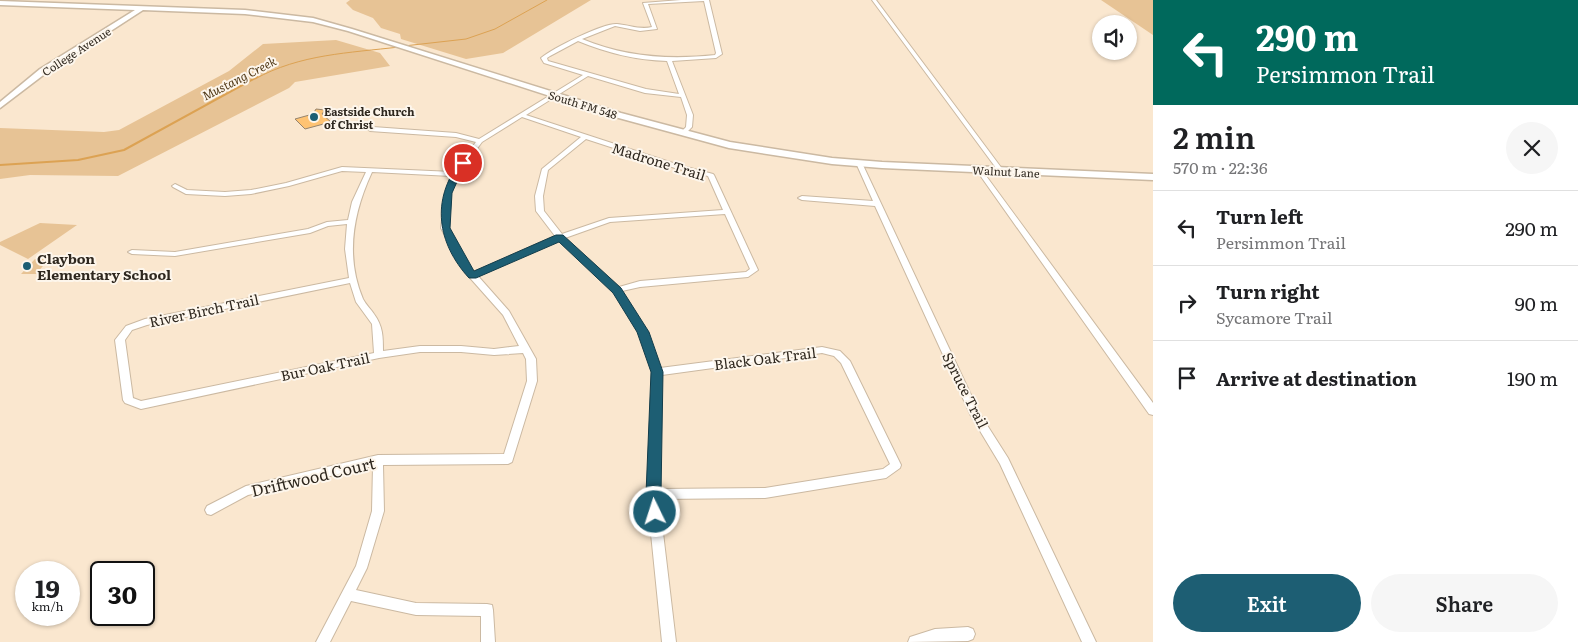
<!DOCTYPE html>
<meta charset="utf-8">
<style>
:root{--surface:#fff;--page:#f6f6f6;--text:#202124;--muted:#757577;--line:#e0e0e0;--accent:#1d5e73}
body{margin:0;font-family:Literata,serif;background:var(--page);color:var(--text);height:100vh;display:flex;flex-direction:column;font-size:19px;white-space:nowrap}
*{box-sizing:border-box;margin:0}
p{font-size:16px;color:var(--muted)}
.icon{flex:none;width:28px;height:28px;fill:none;stroke:currentColor;stroke-width:2;stroke-linecap:round;stroke-linejoin:round}
.map{position:relative;flex:1;overflow:hidden}
.details{display:flex;flex-direction:column;background:var(--surface);width:425px}
.details>*{flex:none}
.guide{background:#00695c;color:#fff;overflow:hidden}
.buttons{position:absolute;left:1092px;top:15px;display:grid;gap:10px}
.buttons a{display:grid;place-items:center;width:45px;height:45px;border-radius:50%;background:var(--surface);box-shadow:0 1px 4px #0004;font-size:25px}
.speed{position:absolute;left:15px;top:561px;display:flex;gap:10px;font-size:25px;font-weight:700;text-align:center}
.speed>*{display:grid;place-content:center;width:65px;height:65px;border-radius:50%;background:var(--surface);box-shadow:0 1px 4px #0004;line-height:1}
.speed small{font-size:12px;font-weight:400}
.speed .limit{border:2px solid #111;border-radius:8px;background:#fff;color:#111}
.pin{position:absolute;display:grid;place-items:center;width:42px;height:42px;color:#fff;margin:-21px;border:2px solid #fff;border-radius:50%;box-shadow:0 1px 5px #0007}
.me{position:absolute;width:55px;margin:-28px;rotate:356deg;stroke-linejoin:round;filter:drop-shadow(0 0 4px #0008)}
.turn{display:flex;align-items:center;gap:18px;height:105px;padding:0 20px;font-size:22px}
.turn .icon{width:65px;height:65px;stroke-width:2.5}
.turn b{display:block;font-size:35px;line-height:42px}
.round{display:grid;place-items:center;flex:none;width:52px;height:52px;border-radius:26px;background:var(--page)}
.overview{display:flex;align-items:center;justify-content:space-between;height:85px;padding:0 20px}
h1{font-size:30px;font-weight:600;line-height:38px}
.primary-button{display:flex;gap:10px;margin-top:auto;padding:10px 20px}
.primary-button a{flex:1;height:58px;border-radius:30px;background:var(--accent);color:#fff;font-size:20px;font-weight:600;line-height:58px;text-align:center}
.primary-button a+a{background:var(--page);color:var(--text)}
ul{padding:0;list-style:none}
li{display:flex;align-items:center;gap:15px;height:75px;padding:0 20px;border-top:1px solid var(--line)}
li div{flex:1}
li b{display:block;font-size:19px}
li em{font-style:normal}
main{display:flex;flex:1;min-height:0}
.map>svg:first-child{display:block}
</style>
<main>
<div class="map">
<svg width="1153" height="642" viewBox="0 0 1153 642">
<rect width="100%" height="100%" fill="#fae7cf"/>
<!-- green -->
<path fill="#e7c395" d="M 350,0 L 591,0 L 503,53 L 466,59 L 401,39 L 400,34 L 381,28 L 373,18 L 353,10 L 346,3 Z
M 1101,0 L 1153,0 L 1153,35 Z
M 336,40 L 380,53 L 390,66 L 295,82 L 289,88 L 118,176 L 30,175 L 0,179 L 0,128 L 104,132 L 119,130 L 229,71 L 263,44 Z
M 40,223 L 77,225 L 28,259 L 0,245 L 0,242 Z
M 35,259 L 49,259 L 36,274 L 21,274 Z"/>
<g fill="none" stroke-linecap="round" stroke-linejoin="round">
<!-- stream-far1 -->
<path stroke="#dca253" stroke-width="1" d="M 404,46 L 466,39 L 495,29 L 547,0
M 255,79 C 300,54 349,53 399,47"/>
<!-- stream -->
<path stroke="#dca253" stroke-width="2" d="M 0,165 L 78,160 L 124,150 L 257,77"/>
</g>
<!-- building -->
<path fill="#fec373" stroke="#95846e" d="M 316,109 L 325,110 L 322,114 L 331,122 L 305,129 L 295,119 L 313,114 Z"/>
<g fill="none" stroke-linecap="round" stroke-linejoin="round">
<defs>
<path id="street" d="M 681,0 L 709,0 L 722,54 L 716,58 L 672,61 L 693,115 L 692,127 L 685,134 L 680,133 L 686,127 L 687,115 L 681,97 L 645,93 L 588,76 L 526,115 L 679,165 L 713,174 L 714,175 L 758,270 L 748,277 L 640,287 L 622,291 L 647,332 L 660,368 L 822,347 L 840,351 L 850,361 L 901,465 L 900,468 L 886,478 L 765,498 L 659,499 L 676,642 L 662,642 L 647,494 L 652,372 L 639,332 L 614,292 L 559,240 L 478,276 L 509,311 L 536,359 L 537,381 L 512,462 L 508,464 L 383,465 L 384,511 L 367,568 L 356,590 L 416,603 L 487,604 L 492,605 L 493,610 L 495,642 L 481,642 L 481,616 L 416,615 L 351,601 L 330,642 L 316,642 L 356,566 L 372,511 L 373,466 L 248,495 L 211,515 L 207,514 L 205,510 L 207,506 L 246,486 L 378,455 L 504,454 L 527,381 L 526,359 L 523,353 L 494,355 L 461,352 L 420,352 L 379,358 L 141,409 L 125,403 L 123,400 L 115,340 L 126,326 L 145,319 L 349,278 L 345,249 L 347,224 L 328,226 L 310,233 L 175,256 L 132,254 L 128,252 L 132,250 L 175,252 L 308,229 L 327,222 L 348,220 L 352,202 L 366,172 L 342,171 L 289,186 L 251,194 L 225,196 L 186,194 L 173,187 L 172,186 L 175,184 L 187,190 L 225,192 L 251,190 L 286,183 L 342,167 L 453,172 L 476,142 L 456,137 L 370,131 L 367,129 L 366,124 L 371,123 L 373,127 L 456,133 L 479,139 L 583,75 L 544,63 L 541,58 C 553,48 603,23 617,24 C 629,25 640,30 652,27 L 643,3 ZM 704,1 L 716,53 L 715,55 C 669,60 625,57 582,39 L 615,26 L 640,31 L 657,29 L 648,4 ZM 578,41 C 607,53 636,60 667,61 L 679,94 L 646,89 L 548,61 L 547,58 L 550,56 ZM 522,117 L 581,137 L 542,169 L 535,196 L 536,211 L 555,236 L 474,272 L 469,267 L 449,228 L 451,193 L 458,174 L 482,142 ZM 586,139 L 675,168 L 708,176 L 723,210 L 609,218 L 562,234 L 544,211 L 543,196 L 548,170 ZM 372,172 L 451,176 L 445,193 L 441,228 L 463,270 L 503,315 L 519,346 L 494,349 L 461,346 L 420,346 L 383,351 C 383,337 383,326 374,314 C 371,309 366,305 363,299 C 345,256 353,213 372,172 ZM 725,214 L 750,269 L 746,272 L 640,281 L 619,287 L 565,238 L 610,222 ZM 350,283 L 356,302 L 372,324 L 374,353 L 141,401 L 133,398 L 125,340 L 132,330 L 147,325 ZM 822,353 L 834,356 L 841,363 L 890,464 L 883,469 L 765,488 L 659,489 L 662,375 Z
M 872,0 L 876,0 L 1003,170 L 1003,172 L 999,172 Z
M 859,161 L 862,163 L 980,414 L 1008,458 L 1096,642 L 1082,642 L 1000,464 L 971,416 L 875,206 L 802,200 L 798,198 L 802,196 L 873,201 L 856,163 Z
M 979,168 L 981,169 L 1153,403 L 1153,415 L 1149,414 L 977,171 L 977,169 Z
M 968,627 L 973,629 L 975,634 L 973,639 L 968,641 L 908,642 L 910,637 L 935,629 Z"/>
<path id="secondary" d="M 0,1 L 245,10 L 313,18 L 352,29 L 621,113 L 730,142 L 832,158 L 882,162 L 1153,174 L 1153,180 L 882,168 L 832,164 L 729,148 L 615,117 L 348,31 L 313,22 L 245,14 L 143,10 L 46,73 L 0,108 L 0,102 L 40,69 L 135,10 L 0,5 Z"/>
</defs>
<!-- street casing -->
<use href="#street" stroke="#cbb9a2" stroke-width="2"/>
<!-- secondary casing -->
<use href="#secondary" stroke="#cbb9a2" stroke-width="3"/>
<!-- street -->
<use href="#street" fill="#fff" fill-rule="evenodd"/>
<!-- secondary -->
<use href="#secondary" fill="#fff" fill-rule="evenodd"/>
</g>
<!-- route -->
<path fill="#1d5e73" stroke="#133d4b" d="M 460,162 L 468,163 L 460,175 L 452,193 L 450,228 L 474,271 L 556,235 L 563,235 L 621,288 L 649,332 L 663,372 L 661,494 L 663,512 L 661,517 L 655,519 L 650,517 L 646,494 L 651,372 L 637,332 L 613,293 L 559,242 L 476,278 L 469,278 C 437,243 431,200 460,162 Z"/>
<!-- markers -->
<g fill="#1d5e73" stroke="#fdf6ec" stroke-width="2">
<circle cx="314" cy="117" r="5"/>
<circle cx="27" cy="266" r="5"/>
</g>
<g text-anchor="middle" dominant-baseline="central" stroke-width="4" stroke-linejoin="round" paint-order="stroke">
<!-- far-street labels -->
<g font-size="11" fill="#2e271e" stroke="#fdf6ec">
<text transform="translate(76 51) rotate(-33)">College Avenue</text>
<text transform="translate(583 104) rotate(17)">South FM 548</text>
<text transform="translate(1006 171) rotate(3)">Walnut Lane</text>
</g>
<!-- far-poi labels -->
<g font-size="11" font-weight="bold" fill="#2e271e" stroke="#fdf6ec" text-anchor="start">
<text x="324" y="111">Eastside Church<tspan x="324" dy="13">of Christ</tspan></text>
</g>
<!-- far-water labels -->
<g font-size="12" font-style="italic" fill="#523a18" stroke="#fdf6ec">
<text transform="translate(239 78) rotate(-27)">Mustang Creek</text>
</g>
<!-- street labels -->
<g font-size="14" fill="#2e271e" stroke="#fdf6ec">
<text transform="translate(659 161) rotate(17)">Madrone Trail</text>
<text transform="translate(204 310) rotate(-12)">River Birch Trail</text>
<text transform="translate(765 358) rotate(-7)">Black Oak Trail</text>
<text transform="translate(325 366) rotate(-12)">Bur Oak Trail</text>
<text transform="translate(966 390) rotate(63)">Spruce Trail</text>
</g>
<!-- poi labels -->
<g font-size="14" font-weight="bold" fill="#2e271e" stroke="#fdf6ec" text-anchor="start">
<text x="37" y="258">Claybon<tspan x="37" dy="16">Elementary School</tspan></text>
</g>
<!-- near-street labels -->
<g font-size="16" fill="#2e271e" stroke="#fdf6ec">
<text transform="translate(313 476) rotate(-13)">Driftwood Court</text>
</g>
</g>
</svg>
<div class="buttons">
<a><svg class="icon" aria-label="sound" viewBox="0 0 24 24"><path d="M4 9h4l5-4v14l-5-4H4zM17 9q2 3 0 6"/></svg></a>
</div>
<div class="speed"><div>19<small>km/h</small></div><div class="limit">30</div></div>
<div class="pin" style="left:463px;top:163px;background:#d93025"><svg class="icon" aria-label="arrive" viewBox="0 0 24 24"><path d="M6 21V4h12l-3 4 3 4H6"/></svg></div>
<svg class="me" style="left:655px;top:512px" viewBox="-20 -20 40 40"><circle r="17" fill="#1d5e73" stroke="#fff" stroke-width="3"/><path d="M0-11L8 9 0 5-8 9z" fill="#fff"/></svg>
</div>
<section class="details">
<div class="guide">
<div class="turn"><svg class="icon" aria-label="left" viewBox="0 0 24 24"><path d="M17 20v-9H6M10 6l-5 5 5 5"/></svg><div><b>290 m</b>Persimmon Trail</div></div>
</div>
<div class="overview"><div><h1>2 min</h1><p>570 m · 22:36</p></div><a class="round"><svg class="icon" aria-label="close" viewBox="0 0 24 24"><path d="M6 6l12 12M18 6L6 18"/></svg></a></div>
<ul>
<li><svg class="icon" aria-label="left" viewBox="0 0 24 24"><path d="M17 20v-9H6M10 6l-5 5 5 5"/></svg><div><b>Turn left</b><p>Persimmon Trail</p></div><em>290 m</em></li>
<li><svg class="icon" aria-label="right" viewBox="0 0 24 24"><path d="M7 20v-9h11M14 6l5 5-5 5"/></svg><div><b>Turn right</b><p>Sycamore Trail</p></div><em>90 m</em></li>
<li><svg class="icon" aria-label="arrive" viewBox="0 0 24 24"><path d="M6 21V4h12l-3 4 3 4H6"/></svg><div><b>Arrive at destination</b></div><em>190 m</em></li>
</ul>
<div class="primary-button"><a>Exit</a><a>Share</a></div>
</section>
</main>
